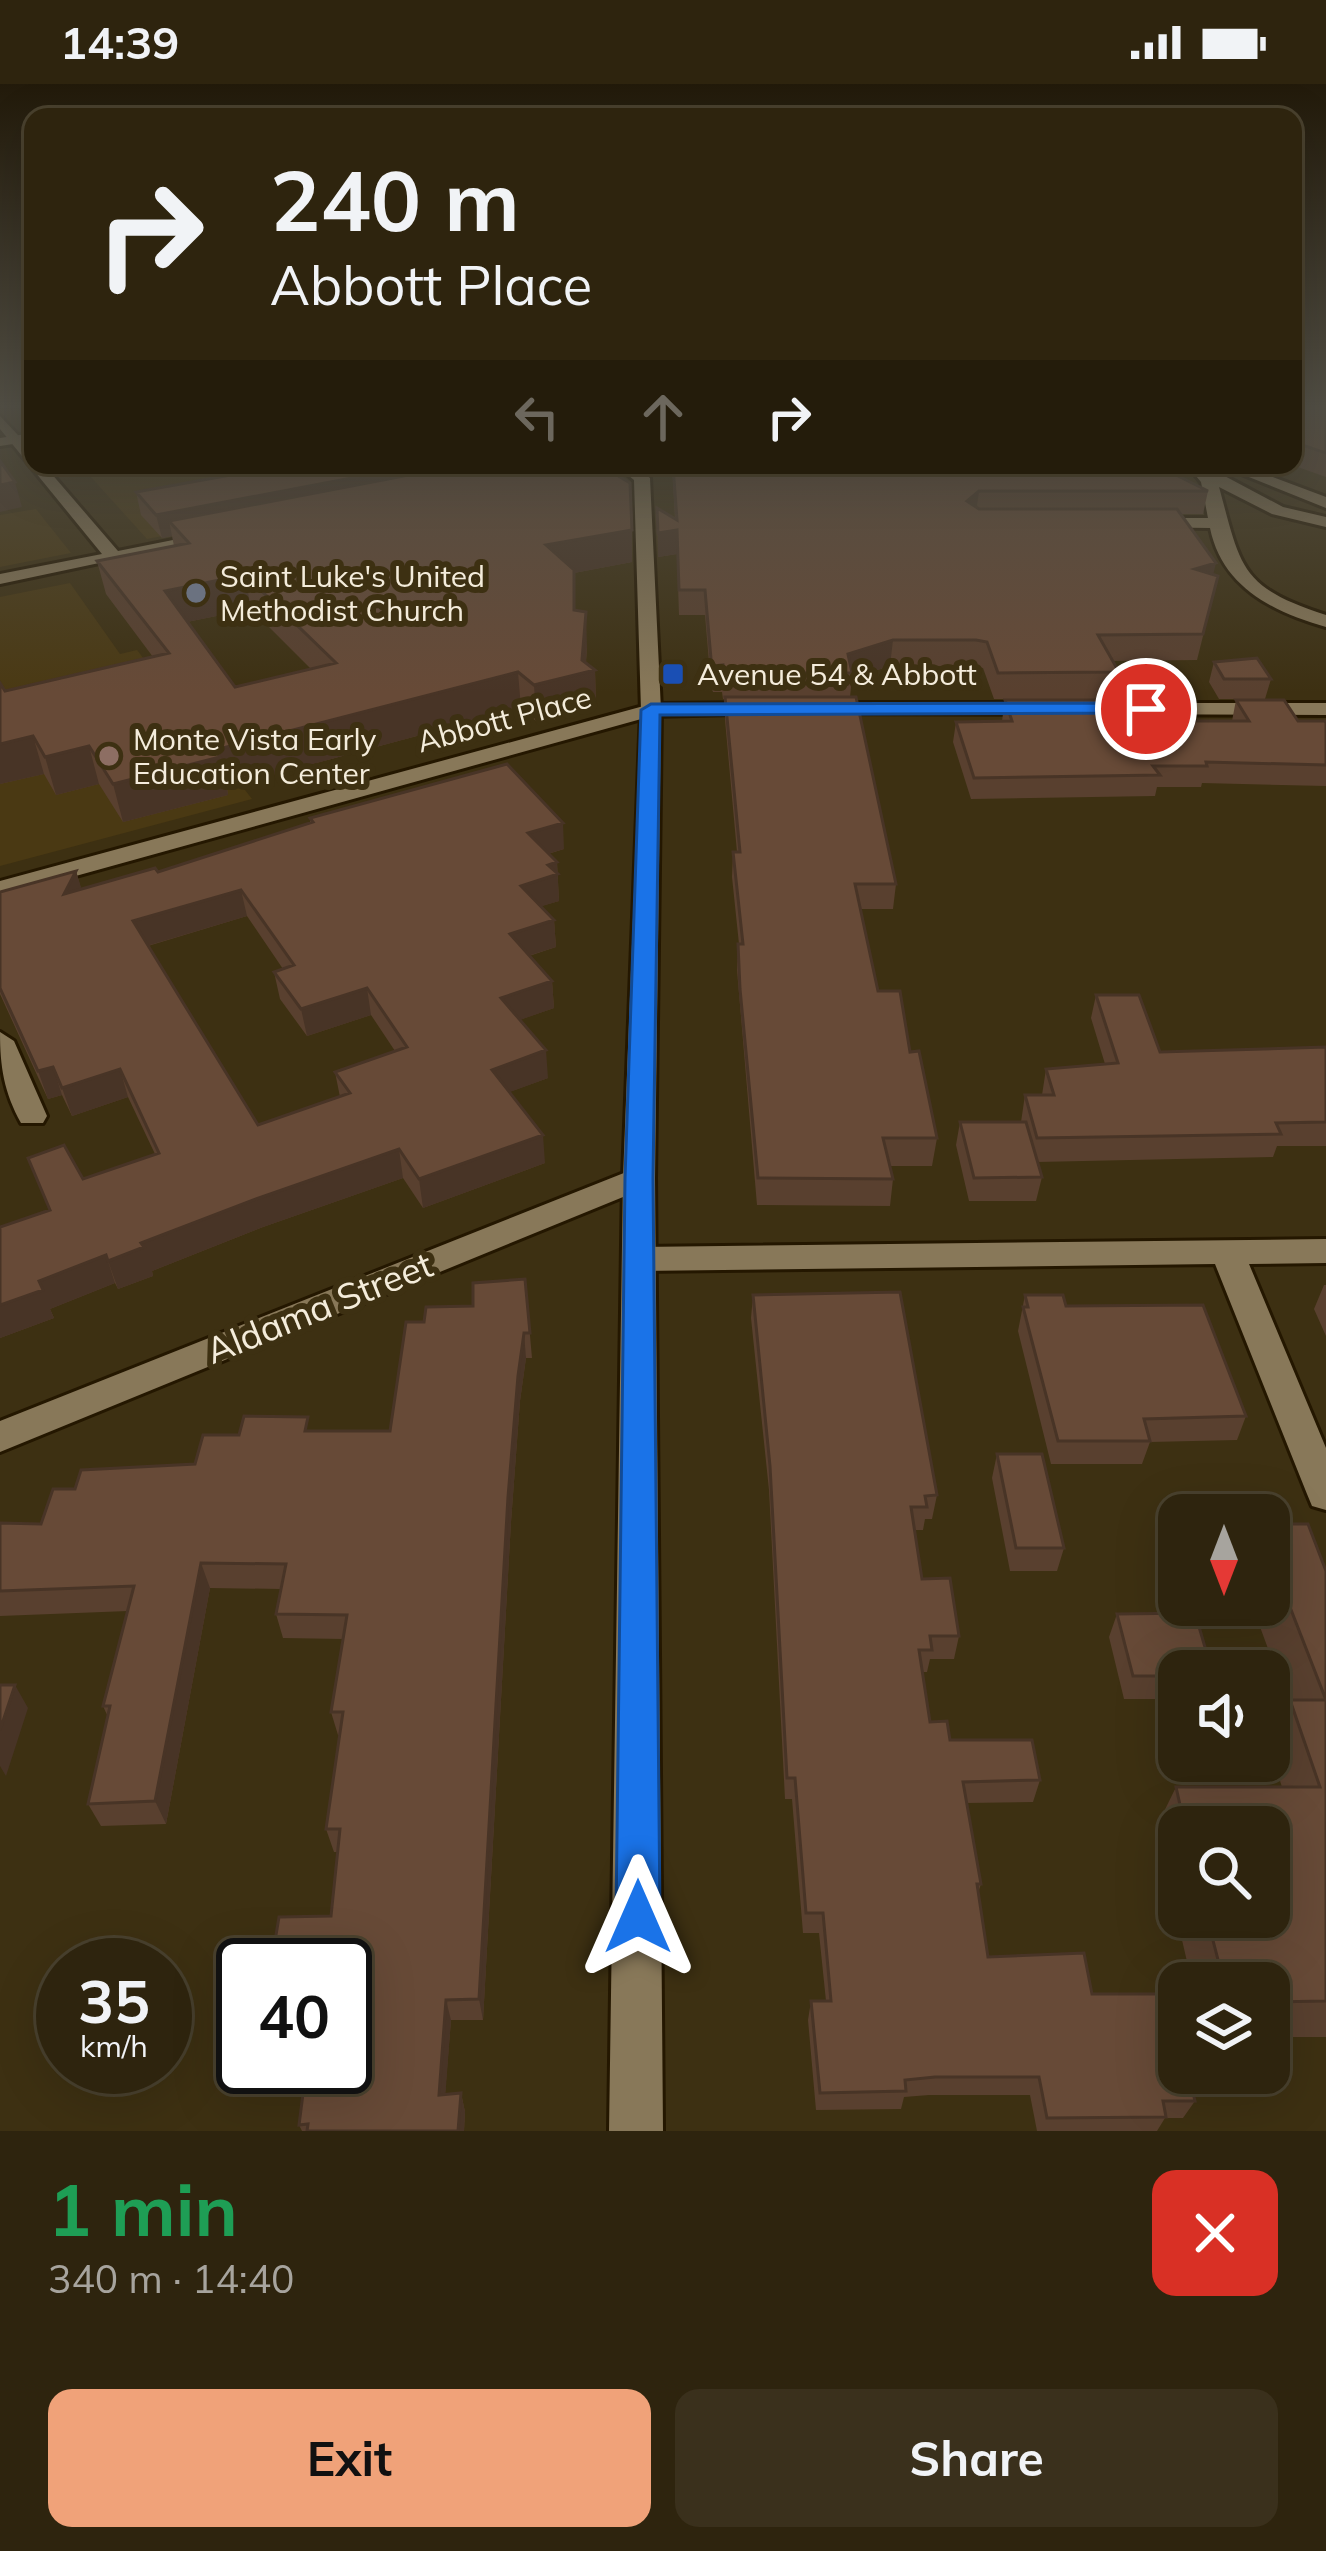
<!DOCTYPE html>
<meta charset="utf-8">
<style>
:root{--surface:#2e240e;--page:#3a301c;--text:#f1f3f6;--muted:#a7a49e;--line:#49412e;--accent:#f0a279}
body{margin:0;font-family:Mulish,sans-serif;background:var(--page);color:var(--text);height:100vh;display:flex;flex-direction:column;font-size:45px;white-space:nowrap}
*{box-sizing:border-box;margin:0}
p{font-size:39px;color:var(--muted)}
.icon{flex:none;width:66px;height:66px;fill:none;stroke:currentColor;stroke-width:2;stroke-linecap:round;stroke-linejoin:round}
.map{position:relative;height:2047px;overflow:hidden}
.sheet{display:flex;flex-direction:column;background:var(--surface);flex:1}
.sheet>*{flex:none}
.guide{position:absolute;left:24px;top:24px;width:1278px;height:366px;border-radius:24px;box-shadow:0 12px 48px #0002,0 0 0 3px var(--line);background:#2e240e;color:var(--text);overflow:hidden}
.needle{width:78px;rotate:180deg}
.tools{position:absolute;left:1158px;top:1410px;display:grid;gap:24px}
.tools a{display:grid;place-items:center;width:132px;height:132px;border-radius:24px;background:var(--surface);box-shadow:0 12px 48px #0002,0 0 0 3px var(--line);font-size:60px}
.speed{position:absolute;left:36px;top:1854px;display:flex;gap:24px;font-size:60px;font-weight:700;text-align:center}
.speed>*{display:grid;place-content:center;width:156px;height:156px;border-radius:50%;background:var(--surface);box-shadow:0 12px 48px #0002,0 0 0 3px var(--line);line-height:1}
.speed small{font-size:30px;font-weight:400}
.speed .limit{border:6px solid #111;border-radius:18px;background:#fff;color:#111}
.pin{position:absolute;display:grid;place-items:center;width:102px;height:102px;color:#fff;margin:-51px;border:6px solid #fff;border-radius:50%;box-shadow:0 3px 12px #0007}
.me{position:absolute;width:132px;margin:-66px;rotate:0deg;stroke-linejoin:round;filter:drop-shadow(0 0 9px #0008)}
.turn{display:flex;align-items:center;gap:42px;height:252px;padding:0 48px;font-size:54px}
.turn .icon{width:156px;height:156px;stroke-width:2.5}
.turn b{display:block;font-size:84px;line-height:102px}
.lanes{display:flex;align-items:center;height:114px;padding:0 48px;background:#0003;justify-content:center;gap:60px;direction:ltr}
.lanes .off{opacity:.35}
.round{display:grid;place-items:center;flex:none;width:126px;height:126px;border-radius:24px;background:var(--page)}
.summary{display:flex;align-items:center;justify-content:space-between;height:204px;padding:0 48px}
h1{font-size:72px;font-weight:700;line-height:90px;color:#1e9e55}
.primary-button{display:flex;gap:24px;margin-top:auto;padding:24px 48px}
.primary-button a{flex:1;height:138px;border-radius:24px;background:var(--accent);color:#111;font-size:48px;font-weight:700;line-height:138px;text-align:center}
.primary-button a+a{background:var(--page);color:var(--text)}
.status{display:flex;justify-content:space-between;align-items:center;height:84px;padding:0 60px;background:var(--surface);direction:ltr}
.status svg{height:33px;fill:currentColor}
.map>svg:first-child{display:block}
</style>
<div class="status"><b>14:39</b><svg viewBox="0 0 49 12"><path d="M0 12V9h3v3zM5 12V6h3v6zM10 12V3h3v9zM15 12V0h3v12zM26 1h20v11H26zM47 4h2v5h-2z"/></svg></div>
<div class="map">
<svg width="1326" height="2047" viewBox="0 0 1326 2047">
<rect width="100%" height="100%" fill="#3d3012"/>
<!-- built -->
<path fill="#4a3913" d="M 80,381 L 525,381 L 147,455 Z
M 36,425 L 71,469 L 0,483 L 0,431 Z
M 70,499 L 120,570 L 137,566 L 252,715 L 0,782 L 0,513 Z"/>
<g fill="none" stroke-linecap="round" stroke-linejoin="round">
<defs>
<path id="minor" d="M 0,332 L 33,367 L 33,381 L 44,381 L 118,467 L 213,448 L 222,453 L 0,500 L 0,490 L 102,470 L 0,345 Z
M 1187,381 L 1204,381 L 1283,423 L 1326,433 L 1326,443 L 1272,430 L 1219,403 C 1241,483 1239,503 1326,531 L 1326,543 C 1273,528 1222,503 1210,444 L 1139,443 L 1137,439 L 1145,434 L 1208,434 L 1201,398 Z
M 1219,381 L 1241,381 L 1326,413 L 1326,424 Z
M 762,619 L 769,621 L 769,629 L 652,632 L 0,813 L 0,797 L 651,620 Z
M 822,619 L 1326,619 L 1326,631 L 815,629 L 815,621 Z
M 0,948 L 14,957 L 47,1032 L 43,1039 L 21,1039 C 4,1008 0,983 0,948 Z
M 639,1083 L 650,1086 L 655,1094 L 650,1102 L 0,1368 L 0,1337 Z
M 1326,1155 L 1326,1179 L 1249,1180 L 1326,1364 L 1326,1426 L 1312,1422 L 1307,1410 L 1215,1180 L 640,1187 L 628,1184 L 623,1175 L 628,1166 L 640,1163 Z"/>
<path id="tertiary" d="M 33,349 L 33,357 L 0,362 L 0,354 Z
M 616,381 L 634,381 L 650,394 L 661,626 L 655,1094 L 663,2047 L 609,2047 L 623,1094 L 641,626 L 634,396 Z"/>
</defs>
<!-- minor casing -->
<use href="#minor" stroke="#241700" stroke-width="6"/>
<!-- tertiary casing -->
<use href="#tertiary" stroke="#241700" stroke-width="6"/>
<!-- minor -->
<use href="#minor" fill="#887859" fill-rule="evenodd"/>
<!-- tertiary -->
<use href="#tertiary" fill="#887859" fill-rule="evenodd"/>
</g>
<!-- wall -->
<path fill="#59402f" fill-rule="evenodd" d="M 1293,321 L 1326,321 L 1326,393 L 1292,381 Z
M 275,381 L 600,381 L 632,478 L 574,489 L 575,526 L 587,563 L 586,579 L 595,586 L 596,622 L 536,637 L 521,624 L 227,703 L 228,711 L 123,738 L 99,700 L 56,711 L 44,690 L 0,700 L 0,599 L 5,607 L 153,573 L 106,510 L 97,477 L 174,462 L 172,452 L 162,454 L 141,431 L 136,408 L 276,383 ZM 251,525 L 311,585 L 235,603 L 187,538 Z
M 672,381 L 1156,381 L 1208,407 L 1203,430 L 1180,430 L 1213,490 L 1218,492 L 1197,576 L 1112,577 L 1119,588 L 1113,615 L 994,615 L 983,584 L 972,582 L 890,582 L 852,594 L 850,613 L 896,800 L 893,825 L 860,825 L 878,907 L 910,968 L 937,1054 L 932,1082 L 890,1082 L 893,1095 L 890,1122 L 757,1121 L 737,886 L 738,860 L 739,860 L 732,793 L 733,768 L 737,768 L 725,636 L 725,615 L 723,615 L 722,608 L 713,608 L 711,602 L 705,531 L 679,531 L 677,470 L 658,473 L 657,424 L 675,435 Z
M 1214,578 L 1271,595 L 1265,615 L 1219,615 L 1209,598 Z
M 1005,616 L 1140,637 L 1232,637 L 1236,616 L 1298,637 L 1326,639 L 1326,702 L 1202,699 L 1201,703 L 1157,703 L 1155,712 L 971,715 L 953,658 L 956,638 L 1002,637 Z
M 310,734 L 564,765 L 548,770 L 557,778 L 559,817 L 541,822 L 554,836 L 556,863 L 529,872 L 552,897 L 554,924 L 519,936 L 548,994 L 509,1008 L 545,1079 L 423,1124 L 403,1094 L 263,1143 L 152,1187 L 153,1192 L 118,1205 L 115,1199 L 50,1225 L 54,1234 L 0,1254 L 0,1143 L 49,1126 L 28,1074 L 83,1095 L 155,1070 L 128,1013 L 72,1032 L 62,1011 L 48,1015 L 0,910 L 0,808 L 76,787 L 81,805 L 158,788 L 310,739 ZM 247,832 L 283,885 L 274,888 L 280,915 L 307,952 L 371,931 L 395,967 L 335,988 L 340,1013 L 258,1041 L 148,862 Z
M 1096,911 L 1160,968 L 1326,963 L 1326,1062 L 1277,1062 L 1273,1073 L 1037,1078 L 1042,1093 L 1036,1117 L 969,1117 L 956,1061 L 960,1038 L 1021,1038 L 1025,1011 L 1042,1011 L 1046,985 L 1105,980 L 1091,934 Z
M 525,1195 L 532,1274 L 526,1274 L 520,1317 L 511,1438 L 483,1936 L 451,1936 L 445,2010 L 461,2009 L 465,2028 L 464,2047 L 302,2047 L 299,2041 L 302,2012 L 234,2012 L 223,1994 L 243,1983 L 331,1832 L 337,1768 L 334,1768 L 326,1745 L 340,1651 L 338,1651 L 331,1628 L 343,1555 L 283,1554 L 276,1530 L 281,1505 L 210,1504 L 166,1740 L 101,1742 L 88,1720 L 108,1633 L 103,1622 L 128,1527 L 0,1532 L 0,1439 L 41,1440 L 75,1405 L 195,1380 L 239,1351 L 312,1347 L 390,1347 L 424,1238 L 473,1222 Z
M 1324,1201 L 1326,1201 L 1326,1252 L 1314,1225 Z
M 753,1211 L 937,1411 L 932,1435 L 925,1435 L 923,1446 L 914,1446 L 922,1495 L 959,1552 L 954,1575 L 930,1575 L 927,1588 L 922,1588 L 930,1638 L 950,1656 L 1040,1696 L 1033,1718 L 966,1719 L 981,1800 L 978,1809 L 988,1873 L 1092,1910 L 1195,2017 L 1183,2034 L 1165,2034 L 1157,2047 L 1037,2047 L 1030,2011 L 929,2011 L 904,2013 L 901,2025 L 816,2026 L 808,1936 L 811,1917 L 826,1917 L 819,1849 L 803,1849 L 792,1715 L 785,1715 L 769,1406 L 751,1234 Z
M 1025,1211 L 1066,1222 L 1246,1332 L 1237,1356 L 1150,1358 L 1142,1380 L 1051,1380 L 1018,1247 Z
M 997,1370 L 1064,1464 L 1057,1487 L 1010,1487 L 992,1394 Z
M 1269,1440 L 1326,1487 L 1326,1953 L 1269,1953 L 1269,1899 L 1192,1899 L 1156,1744 L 1176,1703 L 1282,1703 L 1269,1663 L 1269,1654 L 1288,1619 L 1252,1521 L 1269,1521 ZM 1179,1743 L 1269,1743 L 1269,1833 L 1179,1833 Z
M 1117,1530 L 1179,1587 L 1179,1615 L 1124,1615 L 1109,1553 Z"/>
<!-- shaded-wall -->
<path fill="#483426" d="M 420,381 L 536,381 L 169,437 L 172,452 L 162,454 L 156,431 Z
M 15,398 L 22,423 L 0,428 L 0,401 Z
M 979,407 L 976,430 L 967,417 Z
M 632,446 L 632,478 L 574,489 L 546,461 Z
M 677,446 L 677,470 L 658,473 L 658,449 Z
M 1216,479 L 1210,504 L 1195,485 Z
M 245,491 L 251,525 L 172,541 L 165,507 Z
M 586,528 L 587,563 L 585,588 L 595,586 L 596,622 L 536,637 L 534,601 L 582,576 Z
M 893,556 L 890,582 L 852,594 L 848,570 Z
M 518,588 L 521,624 L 227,703 L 228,711 L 123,738 L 113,700 L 215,666 Z
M 33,652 L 44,690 L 0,700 L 0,660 Z
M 89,662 L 99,700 L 56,711 L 45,673 Z
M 563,739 L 564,765 L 530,775 L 528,749 Z
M 557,778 L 559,817 L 523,828 L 521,802 L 548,781 Z
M 76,787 L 84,813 L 64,810 Z
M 241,806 L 247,832 L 140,864 L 133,837 Z
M 554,836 L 556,863 L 512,877 L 510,850 Z
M 552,897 L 554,924 L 503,942 L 501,914 Z
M 367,904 L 371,931 L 307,952 L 301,925 Z
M 546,966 L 548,994 L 494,1014 L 492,986 Z
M 53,983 L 62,1011 L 48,1015 L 38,987 Z
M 120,985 L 128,1013 L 72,1032 L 62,1004 Z
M 543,1051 L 545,1079 L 423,1124 L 419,1095 Z
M 399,1065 L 403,1094 L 263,1143 L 152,1187 L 153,1192 L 118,1205 L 108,1177 L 141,1159 L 256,1115 Z
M 106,1171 L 115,1199 L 50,1225 L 54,1234 L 0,1254 L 0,1221 L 39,1197 Z
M 524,1249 L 526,1274 L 520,1317 L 511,1438 L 483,1936 L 479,1915 L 508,1413 L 518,1292 Z
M 201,1479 L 210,1504 L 166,1740 L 155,1717 Z
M 15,1601 L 28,1624 L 6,1692 L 0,1682 L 0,1646 Z
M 446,1916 L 451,1936 L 444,2029 L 439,2011 Z
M 461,2009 L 465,2028 L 464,2047 L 458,2047 Z"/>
<!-- building -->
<path fill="#674a37" stroke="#483426" stroke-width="3" fill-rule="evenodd" d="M 1293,321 L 1326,321 L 1326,369 L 1293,358 Z
M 0,377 L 15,398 L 0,401 Z
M 286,381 L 420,381 L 156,431 L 136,408 Z
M 461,381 L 600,381 L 630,399 L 632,446 L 546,461 L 574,486 L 574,526 L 586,528 L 582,576 L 595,586 L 534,601 L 518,588 L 215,666 L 220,673 L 113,700 L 89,662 L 45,673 L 33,652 L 0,660 L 0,599 L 5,607 L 169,569 L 97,477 L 189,459 L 169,437 ZM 245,491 L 336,579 L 235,603 L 165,507 Z
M 673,381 L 1156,381 L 1208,407 L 979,407 L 967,417 L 979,425 L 1177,425 L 1216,479 L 1195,485 L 1218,492 L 1203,550 L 1098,551 L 1119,588 L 998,589 L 987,558 L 976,556 L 893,556 L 848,570 L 852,589 L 724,589 L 723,581 L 713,582 L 711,575 L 705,506 L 679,506 L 677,446 L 658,449 L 657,424 L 677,436 Z
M 1257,574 L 1271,595 L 1224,595 L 1214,578 Z
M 725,613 L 856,613 L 896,800 L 855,800 L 878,907 L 900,907 L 910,968 L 919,967 L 937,1054 L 883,1054 L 893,1095 L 758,1094 L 740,905 L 738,860 L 743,860 L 733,768 L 740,768 Z
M 1005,616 L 1128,616 L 1140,637 L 1249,637 L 1236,616 L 1284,616 L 1298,637 L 1325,637 L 1326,639 L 1326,681 L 1206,678 L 1207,682 L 1153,682 L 1160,691 L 974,694 L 956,638 L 1012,637 Z
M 507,680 L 563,739 L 528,749 L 557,778 L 548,781 L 558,790 L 521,802 L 554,836 L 510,850 L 552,897 L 501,914 L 546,966 L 492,986 L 543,1051 L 419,1095 L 399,1065 L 256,1115 L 141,1159 L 144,1163 L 108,1177 L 106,1171 L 39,1197 L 43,1206 L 0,1221 L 0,1143 L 50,1126 L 28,1074 L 64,1061 L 83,1095 L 159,1069 L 120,985 L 62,1004 L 53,983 L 38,987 L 0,904 L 0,808 L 76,787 L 64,810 L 155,784 L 158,788 L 313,738 L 310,734 ZM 241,806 L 294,881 L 274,888 L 301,925 L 367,904 L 407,963 L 335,988 L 350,1009 L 258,1041 L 133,837 Z
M 1096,911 L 1139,911 L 1160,968 L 1326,963 L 1326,1038 L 1276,1039 L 1281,1050 L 1037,1054 L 1025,1011 L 1054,1011 L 1046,985 L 1118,979 Z
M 960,1038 L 1026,1038 L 1042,1093 L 974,1094 Z
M 525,1195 L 530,1249 L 524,1249 L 518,1292 L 508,1413 L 479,1915 L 446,1916 L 439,2011 L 461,2009 L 458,2047 L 307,2047 L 308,2040 L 299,2041 L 305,1994 L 223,1994 L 234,1934 L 243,1934 L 243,1983 L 345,1983 L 345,1881 L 271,1881 L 279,1833 L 331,1832 L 340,1745 L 326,1745 L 343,1628 L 331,1628 L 347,1531 L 276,1530 L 286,1480 L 201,1479 L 155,1717 L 88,1720 L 110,1622 L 103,1622 L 134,1502 L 0,1507 L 0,1439 L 41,1440 L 53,1405 L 75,1405 L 81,1386 L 195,1380 L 203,1351 L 239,1351 L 244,1332 L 308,1333 L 305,1347 L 390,1347 L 406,1238 L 424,1238 L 426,1223 L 473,1222 L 473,1199 Z
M 900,1208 L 937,1411 L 925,1412 L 927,1423 L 911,1423 L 922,1495 L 950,1494 L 959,1552 L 930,1552 L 932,1566 L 919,1566 L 930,1638 L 947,1637 L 950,1656 L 1032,1656 L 1040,1696 L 963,1698 L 981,1800 L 977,1800 L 988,1873 L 1084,1869 L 1092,1910 L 1168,1910 L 1179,1953 L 1179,1989 L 1188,1989 L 1195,2017 L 1163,2017 L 1166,2033 L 1047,2034 L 1039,1993 L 935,1993 L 905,1996 L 906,2007 L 820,2009 L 811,1917 L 831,1917 L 823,1829 L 806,1829 L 795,1694 L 787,1694 L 770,1382 L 753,1211 Z
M 1025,1211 L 1063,1211 L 1066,1222 L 1203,1221 L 1246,1332 L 1144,1335 L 1150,1357 L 1058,1357 L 1023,1223 L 1028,1223 Z
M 997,1370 L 1042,1370 L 1064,1464 L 1016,1464 Z
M 1269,1440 L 1308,1440 L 1326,1487 L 1326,1917 L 1269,1918 L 1269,1899 L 1224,1899 L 1207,1833 L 1269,1833 L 1269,1743 L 1185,1743 L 1176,1703 L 1320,1703 L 1290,1616 L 1326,1616 L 1269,1469 Z
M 1195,1529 L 1212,1587 L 1179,1587 L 1179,1592 L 1133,1592 L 1117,1530 Z
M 0,1601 L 15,1601 L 0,1646 Z"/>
<!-- sky -->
<linearGradient id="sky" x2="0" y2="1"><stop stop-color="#221a0a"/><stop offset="0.53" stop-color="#514e44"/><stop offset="1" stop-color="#514e44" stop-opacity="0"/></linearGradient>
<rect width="1326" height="608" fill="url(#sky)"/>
<!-- route -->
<path fill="#1a73e8" stroke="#114b97" stroke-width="3" d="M 1146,619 L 1153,621 L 1153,629 L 660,631 L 653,1094 L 660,1833 L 653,1848 L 638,1855 L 622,1848 L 616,1833 L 625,1094 L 641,626 L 651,620 Z"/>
<!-- markers -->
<circle fill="#6b7280" stroke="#3d3012" stroke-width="4.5" cx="196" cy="509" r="12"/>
<rect fill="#1a4fb4" stroke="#3d3012" stroke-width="4.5" x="661" y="578" width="24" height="24" rx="6"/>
<circle fill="#8d6e63" stroke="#3d3012" stroke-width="4.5" cx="109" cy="672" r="12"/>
<g text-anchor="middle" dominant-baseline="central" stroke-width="12" stroke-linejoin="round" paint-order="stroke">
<!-- far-poi labels -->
<g font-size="30" fill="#f4ecdb" stroke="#3d3012" text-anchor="start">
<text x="220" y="492">Saint Luke's United<tspan x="220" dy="34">Methodist Church</tspan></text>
<text x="697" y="590">Avenue 54 &amp; Abbott</text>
<text x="133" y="655">Monte Vista Early<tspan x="133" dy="34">Education Center</tspan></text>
</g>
<!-- far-street labels -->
<g font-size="30" fill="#f4ecdb" stroke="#3d3012">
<text transform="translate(504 635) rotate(-15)">Abbott Place</text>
</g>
<!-- street labels -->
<g font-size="36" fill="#f4ecdb" stroke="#3d3012">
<text transform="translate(319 1223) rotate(-22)">Aldama Street</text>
</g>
</g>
</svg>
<div class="tools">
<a><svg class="needle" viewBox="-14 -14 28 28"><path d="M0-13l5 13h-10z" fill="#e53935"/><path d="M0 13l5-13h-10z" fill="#a7a49e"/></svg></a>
<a><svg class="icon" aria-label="sound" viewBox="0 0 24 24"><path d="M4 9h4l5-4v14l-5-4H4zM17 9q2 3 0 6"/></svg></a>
<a><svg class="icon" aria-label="search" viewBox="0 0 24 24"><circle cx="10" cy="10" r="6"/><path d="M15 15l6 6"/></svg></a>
<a><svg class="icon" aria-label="layers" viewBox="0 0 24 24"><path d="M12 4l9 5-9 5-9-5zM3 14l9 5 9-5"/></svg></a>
</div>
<div class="speed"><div>35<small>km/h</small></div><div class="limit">40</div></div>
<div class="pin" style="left:1146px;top:625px;background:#d93025"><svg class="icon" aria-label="arrive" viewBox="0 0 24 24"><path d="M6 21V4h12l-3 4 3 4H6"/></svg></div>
<svg class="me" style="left:638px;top:1833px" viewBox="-20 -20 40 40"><path d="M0-17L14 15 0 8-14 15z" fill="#1a73e8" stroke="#fff" stroke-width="4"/></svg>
<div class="guide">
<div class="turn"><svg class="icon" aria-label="right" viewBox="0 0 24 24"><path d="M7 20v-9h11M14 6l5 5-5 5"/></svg><div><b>240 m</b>Abbott Place</div></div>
<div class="lanes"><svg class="icon off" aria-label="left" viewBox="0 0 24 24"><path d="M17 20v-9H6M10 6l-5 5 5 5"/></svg><svg class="icon off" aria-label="ahead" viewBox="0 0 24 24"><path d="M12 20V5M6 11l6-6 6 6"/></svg><svg class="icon" aria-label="right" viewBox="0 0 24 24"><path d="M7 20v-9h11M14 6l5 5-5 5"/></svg></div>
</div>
</div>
<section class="sheet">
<div class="summary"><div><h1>1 min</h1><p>340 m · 14:40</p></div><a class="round" style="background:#d93025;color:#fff"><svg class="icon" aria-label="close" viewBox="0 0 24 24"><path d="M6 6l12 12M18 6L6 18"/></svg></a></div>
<div class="primary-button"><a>Exit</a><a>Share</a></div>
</section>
